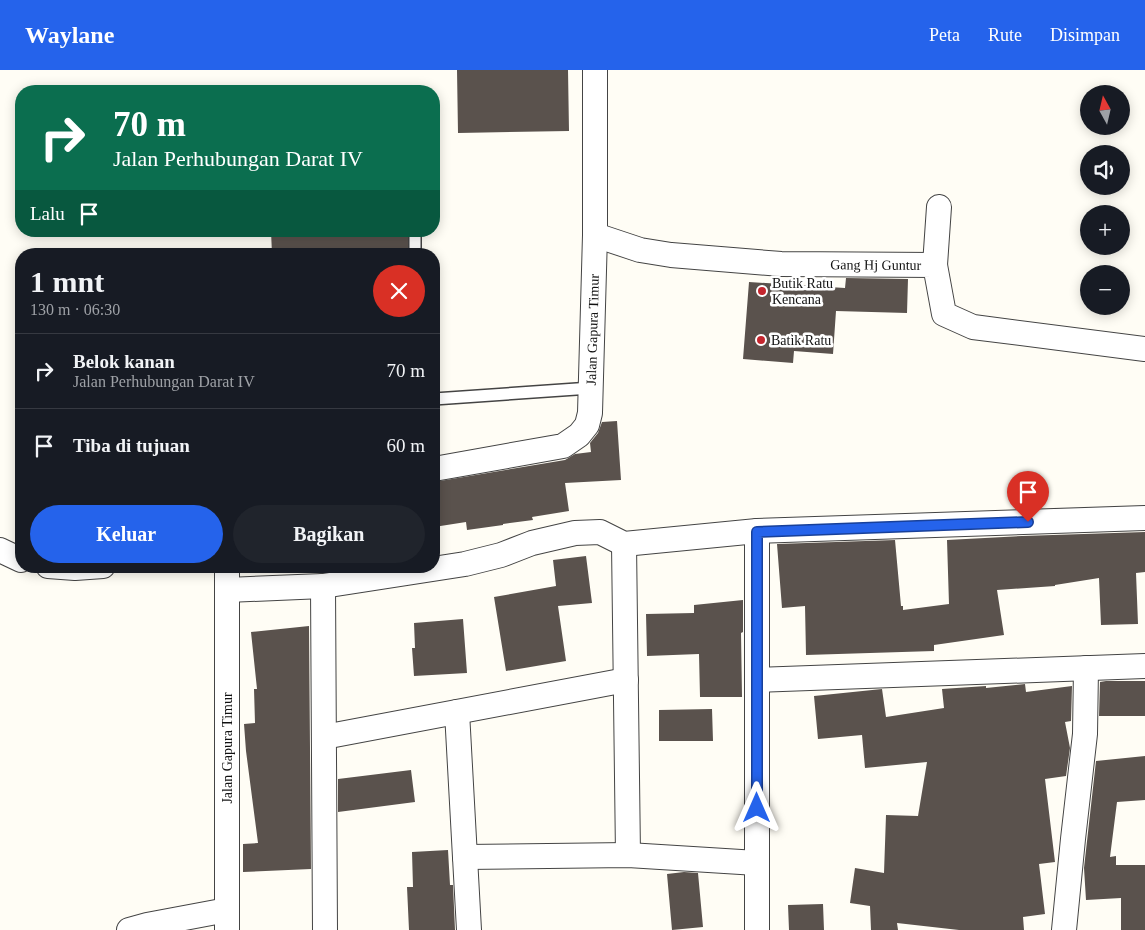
<!DOCTYPE html>
<html lang="id">
<meta charset="utf-8">
<style>
:root{--surface:#171b24;--page:#20242c;--text:#f1f3f6;--muted:#9ea1a6;--line:#363941;--accent:#2563eb}
body{margin:0;font-family:Georgia,serif;background:var(--page);color:var(--text);height:100vh;display:flex;flex-direction:column;font-size:19px;white-space:nowrap}
*{box-sizing:border-box;margin:0}
p{font-size:16px;color:var(--muted)}
.icon{flex:none;width:28px;height:28px;fill:none;stroke:currentColor;stroke-width:2;stroke-linecap:round;stroke-linejoin:round}
.map{position:relative;flex:1;overflow:hidden}
.sheet{position:absolute;left:15px;top:178px;width:425px;height:325px;display:flex;flex-direction:column;background:var(--surface);border-radius:20px;box-shadow:0 2px 12px #0003}
.sheet>*{flex:none}
.hud{position:absolute;left:15px;top:15px;width:425px;height:152px;border-radius:20px;box-shadow:0 2px 12px #0003;background:#0b6e4f;color:#fff;overflow:hidden}
.needle{width:32px;rotate:352deg}
.buttons{position:absolute;left:1080px;top:15px;display:grid;gap:10px}
.buttons a{display:grid;place-items:center;width:50px;height:50px;border-radius:50%;background:var(--surface);box-shadow:0 2px 12px #0003;font-size:25px}
.pin{position:absolute;display:grid;place-items:center;width:42px;height:42px;color:#fff;margin:-51px -21px;border-radius:50% 50% 50% 0;rotate:-45deg;box-shadow:0 0 5px #0007}
.pin .icon{rotate:45deg}
.me{position:absolute;width:55px;margin:-28px;rotate:0deg;stroke-linejoin:round;filter:drop-shadow(0 0 4px #0008)}
.turn{display:flex;align-items:center;gap:18px;height:105px;padding:0 15px;font-size:22px}
.turn .icon{width:65px;height:65px;stroke-width:2.5}
.turn b{display:block;font-size:35px;line-height:42px}
.then{display:flex;align-items:center;height:48px;padding:0 15px;background:#0003;gap:10px;font-size:19px}
.round{display:grid;place-items:center;flex:none;width:52px;height:52px;border-radius:26px;background:var(--page)}
.headline{display:flex;align-items:center;justify-content:space-between;height:85px;padding:0 15px}
h1{font-size:30px;font-weight:700;line-height:38px}
.primary-button{display:flex;gap:10px;margin-top:auto;padding:10px 15px}
.primary-button a{flex:1;height:58px;border-radius:30px;background:var(--accent);color:#fff;font-size:20px;font-weight:700;line-height:58px;text-align:center}
.primary-button a+a{background:var(--page);color:var(--text)}
ul{padding:0;list-style:none}
li{display:flex;align-items:center;gap:15px;height:75px;padding:0 15px;border-top:1px solid var(--line)}
li div{flex:1}
li b{display:block;font-size:19px}
li em{font-style:normal}
header{display:flex;align-items:center;gap:30px;box-sizing:border-box;height:70px;padding:0 25px;background:var(--accent);color:#fff}
header strong{font-size:24px}
nav{display:flex;gap:28px;margin-inline-start:auto;font-size:18px}
.map>svg:first-child{display:block}
</style>
<header>
<strong>Waylane</strong>
<nav><a>Peta</a><a>Rute</a><a>Disimpan</a></nav>
</header>
<div class="map">
<svg width="1145" height="860" viewBox="0 0 1145 860">
<rect width="100%" height="100%" fill="#fffdf5"/>
<!-- building -->
<path fill="#5a524d" d="M 457,0 L 568,0 L 569,61 L 458,63 Z
M 271,161 L 408,161 L 408,184 L 272,184 Z
M 846,208 L 908,209 L 907,243 L 836,241 L 833,284 L 794,281 L 793,293 L 743,289 L 749,212 L 845,218 Z
M 617,351 L 621,410 L 565,413 L 569,441 L 532,447 L 533,450 L 503,454 L 503,455 L 467,460 L 466,452 L 434,457 L 434,412 L 565,390 L 575,384 L 591,382 L 590,373 L 598,363 L 602,352 Z
M 1145,462 L 1145,502 L 1136,503 L 1138,554 L 1101,555 L 1099,508 L 1055,515 L 1055,516 L 997,520 L 1004,565 L 934,575 L 934,581 L 806,585 L 805,536 L 782,538 L 777,474 L 895,470 L 901,536 L 903,536 L 903,540 L 949,534 L 947,470 L 1022,466 Z
M 586,486 L 592,533 L 558,536 L 566,591 L 506,601 L 494,527 L 556,516 L 553,490 Z
M 743,530 L 743,562 L 741,563 L 742,627 L 700,627 L 699,584 L 647,586 L 646,544 L 694,543 L 694,535 Z
M 463,549 L 467,603 L 414,606 L 412,578 L 415,578 L 414,553 Z
M 309,556 L 311,799 L 243,802 L 243,774 L 258,773 L 246,681 L 244,654 L 255,653 L 254,619 L 257,619 L 251,562 Z
M 1106,611 L 1145,611 L 1145,646 L 1099,646 L 1100,612 Z
M 1025,614 L 1026,622 L 1072,616 L 1071,651 L 1065,652 L 1070,678 L 1066,706 L 1045,709 L 1055,792 L 1039,794 L 1045,844 L 1023,847 L 1024,860 L 959,860 L 897,853 L 898,860 L 871,860 L 870,836 L 850,833 L 855,798 L 884,803 L 886,745 L 918,746 L 927,692 L 865,698 L 862,665 L 818,669 L 814,626 L 882,619 L 886,647 L 944,638 L 942,619 L 986,616 L 986,618 Z
M 712,639 L 713,671 L 659,671 L 659,640 Z
M 1145,686 L 1145,730 L 1117,732 L 1110,787 L 1116,786 L 1116,795 L 1145,795 L 1145,860 L 1121,860 L 1121,828 L 1086,830 L 1084,798 L 1096,691 Z
M 411,700 L 415,732 L 338,742 L 338,709 Z
M 448,780 L 450,815 L 453,815 L 455,860 L 409,860 L 407,817 L 413,817 L 412,782 Z
M 684,802 L 698,803 L 703,857 L 672,860 L 667,804 Z
M 823,834 L 824,860 L 789,860 L 788,835 Z"/>
<g fill="none" stroke-linecap="round" stroke-linejoin="round">
<defs>
<path id="lane" d="M 415,184 L 415,161
M 434,329 L 591,318"/>
<g id="street">
<path id="s1" d="M 595,165 L 640,180 L 671,185 L 781,194 L 935,195 L 944,244 L 973,257 L 1145,279"/>
<path d="M 935,195 L 939,137"/>
<path id="s2" d="M 434,399 L 563,376 L 579,365 L 587,355 L 590,343 L 595,165 L 595,0"/>
<path d="M 757,461 L 757,860"/>
<path d="M 624,474 L 628,785"/>
<path d="M 0,480 L 21,490"/>
<path d="M 48,496 L 75,498 L 103,496"/>
<path d="M 227,496 L 227,860"/>
<path d="M 323,516 L 325,860"/>
<path d="M 227,520 L 323,516 L 465,494 L 501,485 L 532,473 L 575,463 L 600,462 L 624,474 L 757,461 L 1145,448"/>
<path d="M 757,610 L 1145,596"/>
<path d="M 457,642 L 469,860"/>
<path d="M 324,667 L 626,610"/>
<path d="M 465,787 L 628,785 L 757,793"/>
<path d="M 129,860 L 147,855 L 227,840"/>
<path d="M 1064,860 L 1073,769 L 1085,664 L 1086,598"/>
</g>
</defs>
<!-- lane casing -->
<use href="#lane" stroke="#444" stroke-width="14"/>
<!-- street casing -->
<use href="#street" stroke="#444" stroke-width="26"/>
<!-- lane -->
<use href="#lane" stroke="#fff" stroke-width="11"/>
<!-- street -->
<use href="#street" stroke="#fff" stroke-width="24"/>
</g>
<g fill="none" stroke-linecap="round" stroke-linejoin="round">
<defs>
<path id="route" d="M 757,738 L 757,462 L 1028,452"/>
</defs>
<!-- route casing -->
<use href="#route" stroke="#184099" stroke-width="12"/>
<!-- route -->
<use href="#route" stroke="#2563eb" stroke-width="9"/>
</g>
<!-- markers -->
<g fill="#c4262e" stroke="#fff" stroke-width="2">
<circle cx="762" cy="221" r="5"/>
<circle cx="761" cy="270" r="5"/>
</g>
<g text-anchor="middle" dominant-baseline="central" stroke-width="5" stroke-linejoin="round" paint-order="stroke">
<!-- street labels -->
<g font-size="14" fill="#111" stroke="#fff">
<text stroke="none"><textPath href="#s1" startOffset="284">Gang Hj Guntur</textPath></text>
<text stroke="none"><textPath href="#s2" startOffset="259">Jalan Gapura Timur</textPath></text>
<text transform="translate(227 678) rotate(-90)">Jalan Gapura Timur</text>
</g>
<!-- poi labels -->
<g font-size="14" fill="#111" stroke="#fff" text-anchor="start">
<text x="772" y="213">Butik Ratu<tspan x="772" dy="16">Kencana</tspan></text>
<text x="771" y="270">Batik Ratu</text>
</g>
</g>
</svg>
<div class="buttons">
<a><svg class="needle" viewBox="-14 -14 28 28"><path d="M0-13l5 13h-10z" fill="#e53935"/><path d="M0 13l5-13h-10z" fill="#9ea1a6"/></svg></a>
<a><svg class="icon" aria-label="sound" viewBox="0 0 24 24"><path d="M4 9h4l5-4v14l-5-4H4zM17 9q2 3 0 6"/></svg></a>
<a>+</a>
<a>−</a>
</div>
<div class="pin" style="left:1028px;top:452px;background:#d93025"><svg class="icon" aria-label="arrive" viewBox="0 0 24 24"><path d="M6 21V4h12l-3 4 3 4H6"/></svg></div>
<svg class="me" style="left:757px;top:738px" viewBox="-20 -20 40 40"><path d="M0-17L14 15 0 8-14 15z" fill="#2563eb" stroke="#fff" stroke-width="4"/></svg>
<div class="hud">
<div class="turn"><svg class="icon" aria-label="right" viewBox="0 0 24 24"><path d="M7 20v-9h11M14 6l5 5-5 5"/></svg><div><b>70 m</b>Jalan Perhubungan Darat IV</div></div>
<div class="then">Lalu<svg class="icon" aria-label="arrive" viewBox="0 0 24 24"><path d="M6 21V4h12l-3 4 3 4H6"/></svg></div>
</div>
<section class="sheet">
<div class="headline"><div><h1>1 mnt</h1><p>130 m · 06:30</p></div><a class="round" style="background:#d93025;color:#fff"><svg class="icon" aria-label="close" viewBox="0 0 24 24"><path d="M6 6l12 12M18 6L6 18"/></svg></a></div>
<ul>
<li><svg class="icon" aria-label="right" viewBox="0 0 24 24"><path d="M7 20v-9h11M14 6l5 5-5 5"/></svg><div><b>Belok kanan</b><p>Jalan Perhubungan Darat IV</p></div><em>70 m</em></li>
<li><svg class="icon" aria-label="arrive" viewBox="0 0 24 24"><path d="M6 21V4h12l-3 4 3 4H6"/></svg><div><b>Tiba di tujuan</b></div><em>60 m</em></li>
</ul>
<div class="primary-button"><a>Keluar</a><a>Bagikan</a></div>
</section>
</div>
